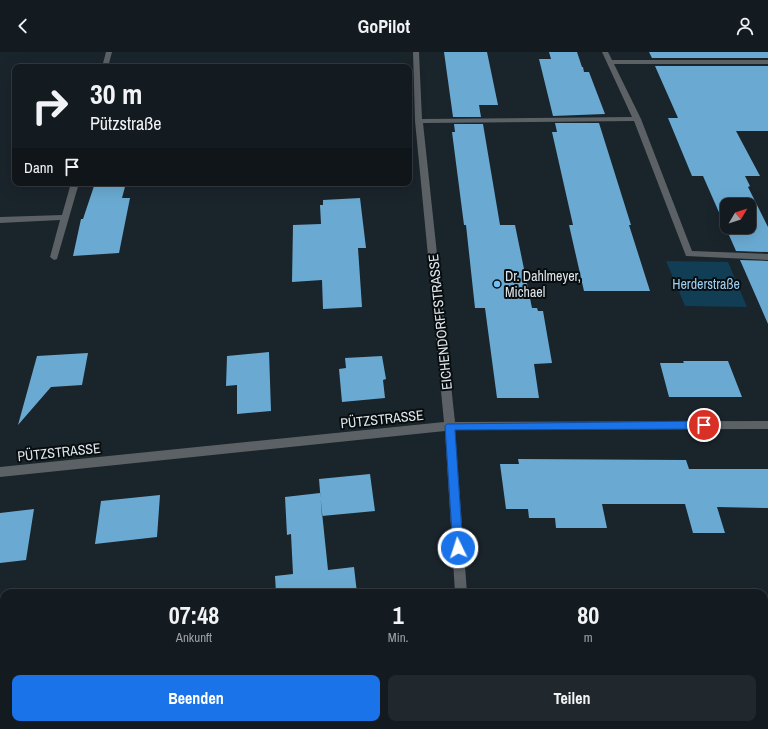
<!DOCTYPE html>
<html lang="de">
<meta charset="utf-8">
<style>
:root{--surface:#141b20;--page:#21282d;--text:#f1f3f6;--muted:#9da1a5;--line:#33393e;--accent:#1a73e8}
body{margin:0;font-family:"Archivo Narrow",sans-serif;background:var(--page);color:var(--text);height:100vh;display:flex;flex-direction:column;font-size:15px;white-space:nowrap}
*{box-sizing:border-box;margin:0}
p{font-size:13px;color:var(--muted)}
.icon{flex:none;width:22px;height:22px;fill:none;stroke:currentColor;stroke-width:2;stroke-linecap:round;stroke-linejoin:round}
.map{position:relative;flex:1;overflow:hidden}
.side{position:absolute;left:0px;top:537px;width:768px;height:140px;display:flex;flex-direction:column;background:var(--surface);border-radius:12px 12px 0 0;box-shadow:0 4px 16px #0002,0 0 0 1px var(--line)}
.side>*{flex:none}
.banner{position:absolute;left:12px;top:12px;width:400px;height:122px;border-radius:8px;box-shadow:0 4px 16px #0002,0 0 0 1px var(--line);background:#141b20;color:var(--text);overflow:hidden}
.needle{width:26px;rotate:51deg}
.tools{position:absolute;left:720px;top:146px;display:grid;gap:8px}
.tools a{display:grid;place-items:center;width:36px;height:36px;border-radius:8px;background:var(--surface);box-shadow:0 4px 16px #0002,0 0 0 1px var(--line);font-size:20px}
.pin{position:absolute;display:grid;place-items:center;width:34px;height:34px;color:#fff;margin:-17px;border:2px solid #fff;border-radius:50%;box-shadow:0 1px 4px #0007}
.me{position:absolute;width:44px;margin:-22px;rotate:356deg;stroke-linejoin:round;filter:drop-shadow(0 0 3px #0008)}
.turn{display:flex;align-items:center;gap:14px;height:84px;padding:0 12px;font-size:18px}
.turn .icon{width:52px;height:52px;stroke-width:2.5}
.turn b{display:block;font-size:28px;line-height:34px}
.then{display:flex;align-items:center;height:38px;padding:0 12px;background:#0003;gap:8px;font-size:15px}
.eta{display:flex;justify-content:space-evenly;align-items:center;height:68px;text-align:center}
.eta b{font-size:24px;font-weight:700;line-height:28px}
.primary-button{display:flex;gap:8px;margin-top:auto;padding:8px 12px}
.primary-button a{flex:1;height:46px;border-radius:8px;background:var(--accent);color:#fff;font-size:16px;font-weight:700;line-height:46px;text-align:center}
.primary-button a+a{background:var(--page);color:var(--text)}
header{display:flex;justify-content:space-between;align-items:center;height:52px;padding:0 12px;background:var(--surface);font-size:18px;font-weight:700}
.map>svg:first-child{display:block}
</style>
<header><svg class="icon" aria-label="back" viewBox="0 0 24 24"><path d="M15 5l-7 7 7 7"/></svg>GoPilot<svg class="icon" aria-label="person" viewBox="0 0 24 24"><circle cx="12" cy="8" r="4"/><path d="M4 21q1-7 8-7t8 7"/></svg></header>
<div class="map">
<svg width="768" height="677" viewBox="0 0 768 677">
<rect width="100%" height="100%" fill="#1a242b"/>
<!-- green -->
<path fill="#113d55" d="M 666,209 L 728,210 L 747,255 L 685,254 Z"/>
<!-- building -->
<path fill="#6aaad2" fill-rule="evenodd" d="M 444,0 L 487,0 L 498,53 L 479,53 L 481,65 L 453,65 Z
M 549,0 L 577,0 L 582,15 L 583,15 L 584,20 L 589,20 L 605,62 L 553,64 L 539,7 L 551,7 Z
M 649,0 L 768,0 L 768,6 L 652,6 Z
M 655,14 L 768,14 L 768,79 L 736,79 L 760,124 L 745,124 L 750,134 L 748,135 L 768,175 L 768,200 L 736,199 L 703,124 L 692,124 L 668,66 L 678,66 ZM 727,153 L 749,153 L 749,175 L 727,175 Z
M 555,71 L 599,71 L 631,173 L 629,173 L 650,239 L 584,239 L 569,173 L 573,173 L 552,80 L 557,80 Z
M 454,72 L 483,72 L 500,173 L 515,173 L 532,256 L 537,256 L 538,259 L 543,259 L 552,311 L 534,312 L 539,346 L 497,346 L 485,256 L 475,256 L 466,173 L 464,173 L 452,80 L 455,80 Z
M 95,131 L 126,131 L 122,146 L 130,146 L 119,201 L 73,204 L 81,167 L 83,167 Z
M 360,146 L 366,196 L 358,196 L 362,255 L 323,257 L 322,228 L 292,230 L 293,173 L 321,172 L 320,153 L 323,153 L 323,148 Z
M 740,208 L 768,209 L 768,272 Z
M 269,300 L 271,359 L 237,362 L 237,333 L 226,334 L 227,304 Z
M 88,301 L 82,333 L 51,335 L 18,373 L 37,304 Z
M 382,304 L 386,327 L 383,328 L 385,346 L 342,350 L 339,317 L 346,316 L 345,306 Z
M 683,309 L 728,309 L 742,345 L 669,345 L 660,311 L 684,311 Z
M 518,407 L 686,408 L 689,417 L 768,417 L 768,456 L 717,455 L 725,481 L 693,481 L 685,452 L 602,452 L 607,476 L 556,476 L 555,466 L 529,466 L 528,457 L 506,457 L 500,412 L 519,412 Z
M 370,422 L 375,459 L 322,464 L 319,427 Z
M 320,441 L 328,518 L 354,515 L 357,541 L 276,541 L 275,524 L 293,522 L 291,482 L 287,483 L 285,445 Z
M 160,443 L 157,485 L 95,492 L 101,449 Z
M 34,457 L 26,508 L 0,511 L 0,461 Z"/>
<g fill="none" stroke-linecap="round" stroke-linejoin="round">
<!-- minor -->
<path fill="#5c6165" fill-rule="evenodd" d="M 106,0 L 112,0 L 108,15 L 102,15 Z
M 413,0 L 419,0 L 422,67 L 632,65 L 602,0 L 608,0 L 612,8 L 768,8 L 768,12 L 614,12 L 641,67 L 692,199 L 768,202 L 768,208 L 686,204 L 634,69 L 423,71 L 455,370 L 768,369 L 768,377 L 455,378 L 467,541 L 455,541 L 445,379 L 0,425 L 0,415 L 444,370 L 415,69 Z
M 71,131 L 79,131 L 57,207 L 54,208 L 50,205 L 60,168 L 0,171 L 0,165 L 62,163 Z
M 462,673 L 476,673 L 476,677 L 462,677 Z"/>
</g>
<!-- route -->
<path fill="#1a73e8" stroke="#114b97" d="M 704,369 L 708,371 L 709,373 L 708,376 L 704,377 L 455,378 L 463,496 L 462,499 L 458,500 L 454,499 L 453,496 L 445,374 L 447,372 Z"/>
<!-- markers -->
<circle fill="#70c1f4" stroke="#080d10" stroke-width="1.5" cx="497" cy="232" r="4"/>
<g text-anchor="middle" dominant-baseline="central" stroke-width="4" stroke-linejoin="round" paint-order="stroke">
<!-- poi labels -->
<g font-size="14" fill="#dfe6eb" stroke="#080d10" text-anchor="start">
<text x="505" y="224">Dr. Dahlmeyer,<tspan x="505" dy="16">Michael</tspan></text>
</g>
<!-- park labels -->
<g font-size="14" fill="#9dd0f2" stroke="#080d10">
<text x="706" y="232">Herderstraße</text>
</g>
<!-- street labels -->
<g font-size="14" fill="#dfe6eb" stroke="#080d10">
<text transform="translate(440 270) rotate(-96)">EICHENDORFFSTRASSE</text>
<text transform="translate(382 367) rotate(-6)">PÜTZSTRASSE</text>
<text transform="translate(59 400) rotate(-6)">PÜTZSTRASSE</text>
</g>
</g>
</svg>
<div class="tools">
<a><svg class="needle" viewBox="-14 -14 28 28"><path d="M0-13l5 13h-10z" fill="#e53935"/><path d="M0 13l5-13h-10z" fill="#9da1a5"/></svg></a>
</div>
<div class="pin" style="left:704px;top:373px;background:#d93025"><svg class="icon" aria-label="arrive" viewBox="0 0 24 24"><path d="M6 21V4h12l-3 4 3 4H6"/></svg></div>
<svg class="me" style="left:458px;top:496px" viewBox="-20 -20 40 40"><circle r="17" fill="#1a73e8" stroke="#fff" stroke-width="3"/><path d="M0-11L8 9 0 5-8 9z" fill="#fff"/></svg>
<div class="banner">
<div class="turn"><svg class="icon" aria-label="right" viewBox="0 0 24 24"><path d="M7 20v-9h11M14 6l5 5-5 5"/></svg><div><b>30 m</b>Pützstraße</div></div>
<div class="then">Dann<svg class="icon" aria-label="arrive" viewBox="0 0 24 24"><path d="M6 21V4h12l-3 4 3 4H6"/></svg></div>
</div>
<section class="side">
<div class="eta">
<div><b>07:48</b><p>Ankunft</p></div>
<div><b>1</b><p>Min.</p></div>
<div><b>80</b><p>m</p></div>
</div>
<div class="primary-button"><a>Beenden</a><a>Teilen</a></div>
</section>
</div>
